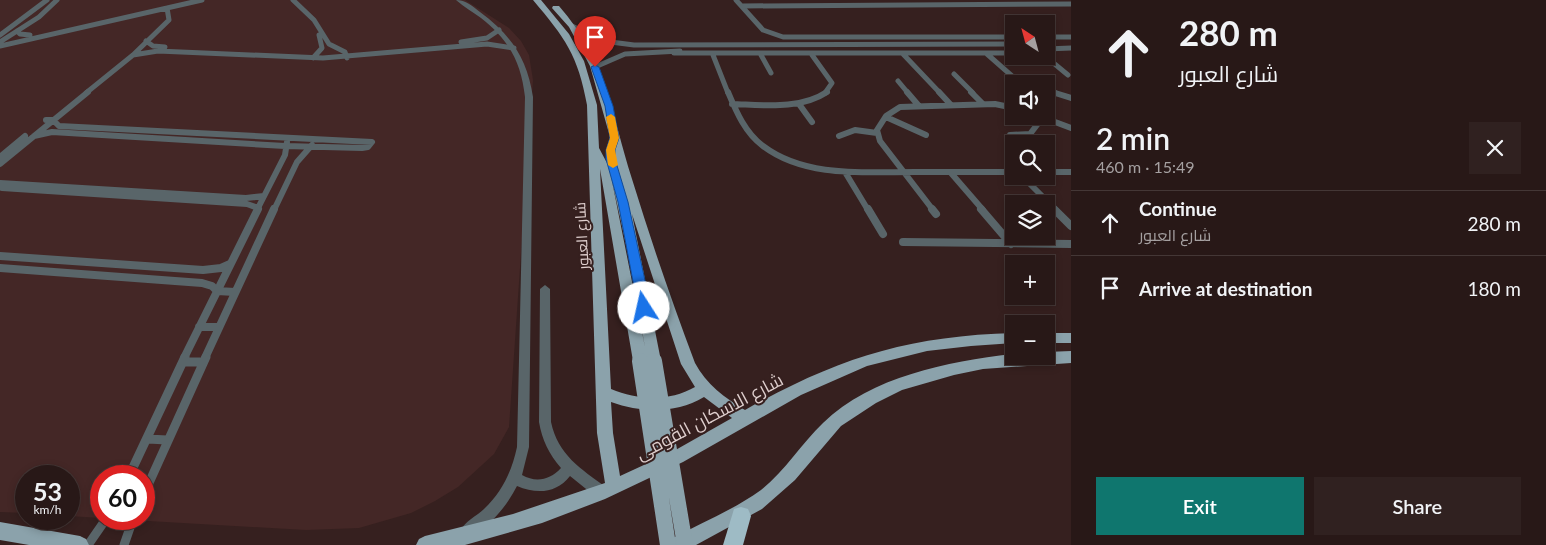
<!DOCTYPE html>
<meta charset="utf-8">
<style>
:root{--surface:#281817;--page:#302120;--text:#f1f3f6;--muted:#a5a0a1;--line:#443736;--accent:#0f766e}
body{margin:0;font-family:Lato,Cairo,sans-serif;background:var(--page);color:var(--text);height:100vh;display:flex;flex-direction:column;font-size:19px;white-space:nowrap}
*{box-sizing:border-box;margin:0}
p{font-size:16px;color:var(--muted)}
.icon{flex:none;width:28px;height:28px;fill:none;stroke:currentColor;stroke-width:2;stroke-linecap:round;stroke-linejoin:round}
.map{position:relative;flex:1;overflow:hidden}
.side{display:flex;flex-direction:column;background:var(--surface);width:475px}
.side>*{flex:none}
.banner{background:#281817;color:var(--text);overflow:hidden}
.needle{width:32px;rotate:324deg}
.tools{position:absolute;left:1005px;top:15px;display:grid;gap:10px}
.tools a{display:grid;place-items:center;width:50px;height:50px;border-radius:0px;background:var(--surface);box-shadow:0 2px 8px #0003,0 0 0 1px var(--line);font-size:25px}
.speed{position:absolute;left:15px;top:465px;display:flex;gap:10px;font-size:25px;font-weight:700;text-align:center}
.speed>*{display:grid;place-content:center;width:65px;height:65px;border-radius:50%;background:var(--surface);box-shadow:0 2px 8px #0003,0 0 0 1px var(--line);line-height:1}
.speed small{font-size:12px;font-weight:400}
.speed .limit{border:8px solid #d22;background:#fff;color:#111}
.pin{position:absolute;display:grid;place-items:center;width:42px;height:42px;color:#fff;margin:-51px -21px;border-radius:50% 50% 50% 0;rotate:-45deg;box-shadow:0 0 5px #0007}
.pin .icon{rotate:45deg}
.me{position:absolute;width:55px;margin:-28px;rotate:350deg;stroke-linejoin:round;filter:drop-shadow(0 0 4px #0008)}
.turn{display:flex;align-items:center;gap:18px;height:105px;padding:0 25px;font-size:22px}
.turn .icon{width:65px;height:65px;stroke-width:2.5}
.turn b{display:block;font-size:35px;line-height:42px}
.round{display:grid;place-items:center;flex:none;width:52px;height:52px;border-radius:0px;background:var(--page)}
.overview{display:flex;align-items:center;justify-content:space-between;height:85px;padding:0 25px}
h1{font-size:30px;font-weight:600;line-height:38px}
.primary-button{display:flex;gap:10px;margin-top:auto;padding:10px 25px}
.primary-button a{flex:1;height:58px;border-radius:0px;background:var(--accent);color:#fff;font-size:20px;font-weight:600;line-height:58px;text-align:center}
.primary-button a+a{background:var(--page);color:var(--text)}
ul{padding:0;list-style:none}
li{display:flex;align-items:center;gap:15px;height:65px;padding:0 25px;border-top:1px solid var(--line)}
li div{flex:1}
li b{display:block;font-size:19px}
li em{font-style:normal}
main{display:flex;flex:1;min-height:0}
.map>svg:first-child{display:block}
</style>
<main>
<div class="map">
<svg width="1071" height="545" viewBox="0 0 1071 545">
<rect width="100%" height="100%" fill="#36201f"/>
<!-- built -->
<path fill="#442726" d="M 0,0 L 465,0 L 509,28 L 521,41 L 529,55 L 533,80 L 509,427 L 494,454 L 458,487 L 435,501 L 411,513 L 359,528 L 306,530 L 114,519 L 144,519 L 144,476 L 101,476 L 101,518 L 69,516 L 69,476 L 26,476 L 26,513 L 0,512 Z"/>
<g fill="none" stroke-linecap="round" stroke-linejoin="round">
<!-- minor-far3 -->
<path stroke="#596569" stroke-width="5" d="M 293,0 L 314,20 L 329,44 L 345,52 L 347,58
M 736,0 L 763,30 L 783,37 L 1014,37
M 742,6 L 1071,4
M 572,26 L 603,41 L 634,45 L 1014,44
M 17,31 L 20,34 L 30,35
M 0,35 L 47,0
M 1046,37 L 1071,37
M 146,41 L 153,46 L 165,47
M 0,42 L 39,17 L 57,0
M 461,42 L 487,38 L 499,30
M 0,46 L 202,0
M 1046,49 L 1071,48
M 674,53 L 1014,53
M 903,54 L 940,93
M 987,54 L 1012,76 L 1027,84
M 133,55 L 158,51 L 323,58 L 487,44 L 514,48
M 713,55 L 728,93
M 761,55 L 771,73
M 812,55 L 832,83 L 825,93
M 1045,56 L 1068,75
M 313,58 L 322,48 L 319,35
M 595,67 L 625,54 L 680,51
M 954,74 L 973,93
M 898,81 L 908,93
M 1046,90 L 1056,93
M 86,93 L 133,55 L 169,20 L 167,8"/>
<!-- minor-far2 -->
<path stroke="#596569" stroke-width="6" d="M 728,92 C 736,111 745,133 763,146 C 805,178 865,172 915,172 C 948,172 981,172 1014,172
M 907,92 L 919,106
M 939,92 L 951,105
M 971,92 L 983,104
M 1052,92 L 1071,98
M 732,104 C 763,105 800,110 827,92
M 799,104 L 812,122
M 1039,116 L 1071,128
M 886,117 L 926,135
M 1010,135 L 1030,134 L 1043,117
M 34,136 L 52,132 L 285,146 L 362,148 L 368,147 L 372,142 L 59,126 L 53,120 L 46,120
M 839,136 L 855,130 L 877,133
M 0,157 L 25,136
M 0,164 L 88,92
M 845,172 L 868,210
M 1046,172 L 1071,172
M 951,173 L 983,210
M 1022,176 L 1056,210
M 0,183 L 246,198 L 264,196
M 2,188 L 247,204 L 258,208
M 257,210 L 285,155 L 287,142
M 274,210 L 297,162 L 312,145
M 933,210 L 880,141 L 877,130 L 886,116 L 900,107 L 995,104 L 1014,108"/>
<!-- minor-far1 -->
<path stroke="#596569" stroke-width="8" d="M 868,209 L 883,234
M 932,209 L 936,214
M 981,209 L 1011,244
M 1054,209 L 1071,226
M 903,242 L 1071,244
M 0,256 L 203,270 L 221,268 L 230,264
M 0,268 L 202,283 L 212,286 L 217,291 L 235,292
M 199,327 L 219,327
M 184,358 L 258,209
M 205,358 L 274,209"/>
<!-- minor -->
<path stroke="#596569" stroke-width="9" d="M 183,362 L 203,362
M 148,439 L 167,440
M 129,476 L 185,357
M 144,494 L 206,357
M 88,545 L 106,519
M 124,545 L 133,519"/>
<!-- tertiary -->
<path fill="#596569" fill-rule="evenodd" d="M 456,0 C 466,0 472,6 480,12 C 511,35 527,58 533,97 L 529,447 L 522,475 C 536,483 550,480 561,468 C 549,454 542,440 539,422 L 540,289 L 545,285 L 550,289 L 551,422 C 558,455 581,469 606,487 L 608,492 L 606,497 L 601,498 L 596,497 L 570,476 C 556,494 536,494 517,486 C 507,506 489,528 468,537 L 463,535 L 461,530 C 465,521 477,516 484,509 C 502,492 512,471 517,447 L 525,97 C 521,62 509,40 481,18 C 473,12 464,7 456,0 Z"/>
<!-- primary -->
<path fill="#8ba2ab" fill-rule="evenodd" d="M 533,0 L 541,0 L 569,34 L 584,61 L 597,105 L 599,148 L 607,163 L 606,150 L 610,137 L 590,66 L 569,27 L 552,8 L 553,6 L 559,6 C 607,61 611,113 632,179 C 651,241 672,302 695,363 C 706,384 725,398 745,410 C 838,358 907,336 1014,333 L 1014,343 L 971,346 L 927,351 L 867,366 L 801,395 L 683,462 L 605,499 L 542,523 L 465,545 L 416,545 L 419,539 L 425,536 L 513,514 L 605,483 L 597,433 L 587,105 C 578,55 565,38 533,0 ZM 600,169 L 633,361 L 635,365 L 640,367 L 645,365 L 647,361 L 649,365 L 654,367 L 659,365 L 661,361 L 632,214 L 681,364 L 695,387 C 669,402 638,400 611,389 ZM 611,176 L 627,249 L 645,347 ZM 704,397 L 732,418 L 672,452 L 620,476 L 613,433 L 611,402 C 642,413 675,414 704,397 Z
M 1046,333 L 1071,333 L 1071,343 L 1046,343 Z
M 1071,351 L 1071,363 L 983,369 L 954,375 L 902,390 L 876,403 L 841,426 L 795,480 L 762,509 L 696,545 L 668,545 L 671,539 C 701,523 733,510 761,490 C 785,471 801,444 823,423 C 872,376 947,362 1012,354 L 1014,356 L 1046,356 L 1046,352 Z
M 0,522 L 80,536 L 86,539 L 89,545 L 29,545 L 0,540 Z"/>
<!-- motorway -->
<path fill="#9ebbc5" fill-rule="evenodd" d="M 741,507 L 748,509 L 751,516 L 743,545 L 723,545 L 734,509 Z"/>
<!-- primary-bridge -->
<path stroke="#8ba2ab" stroke-width="16" d="M 640,361 L 668,545
M 654,361 L 685,545"/>
</g>
<!-- route -->
<path fill="#1a73e8" stroke="#114b97" d="M 595,65 L 599,67 L 613,106 L 619,138 L 615,150 L 615,159 L 628,202 L 651,308 L 644,313 L 638,308 L 618,202 L 606,159 L 606,150 L 610,138 L 605,106 L 591,67 Z"/>
<!-- slow -->
<path fill="#f59e0b" d="M 611,114 L 615,117 L 619,138 L 615,150 L 618,165 L 613,168 L 608,165 L 606,150 L 610,138 L 606,117 Z"/>
<g text-anchor="middle" dominant-baseline="central" stroke-width="4" stroke-linejoin="round" paint-order="stroke">
<!-- street labels -->
<g font-size="15" fill="#dfcfce" stroke="#36201f">
<text transform="translate(581 236) rotate(-93)">شارع العبور</text>
</g>
<!-- near-street labels -->
<g font-size="18" fill="#dfcfce" stroke="#36201f">
<text transform="translate(709 416) rotate(-28)">شارع الاسكان القومى</text>
</g>
</g>
</svg>
<div class="tools">
<a><svg class="needle" viewBox="-14 -14 28 28"><path d="M0-13l5 13h-10z" fill="#e53935"/><path d="M0 13l5-13h-10z" fill="#a5a0a1"/></svg></a>
<a><svg class="icon" aria-label="sound" viewBox="0 0 24 24"><path d="M4 9h4l5-4v14l-5-4H4zM17 9q2 3 0 6"/></svg></a>
<a><svg class="icon" aria-label="search" viewBox="0 0 24 24"><circle cx="10" cy="10" r="6"/><path d="M15 15l6 6"/></svg></a>
<a><svg class="icon" aria-label="layers" viewBox="0 0 24 24"><path d="M12 4l9 5-9 5-9-5zM3 14l9 5 9-5"/></svg></a>
<a>+</a>
<a>−</a>
</div>
<div class="speed"><div>53<small>km/h</small></div><div class="limit">60</div></div>
<div class="pin" style="left:595px;top:67px;background:#d93025"><svg class="icon" aria-label="arrive" viewBox="0 0 24 24"><path d="M6 21V4h12l-3 4 3 4H6"/></svg></div>
<svg class="me" style="left:644px;top:308px" viewBox="-20 -20 40 40"><circle r="19" fill="#fff"/><path d="M0-13L10 11 0 6-10 11z" fill="#1a73e8"/></svg>
</div>
<section class="side">
<div class="banner">
<div class="turn"><svg class="icon" aria-label="ahead" viewBox="0 0 24 24"><path d="M12 20V5M6 11l6-6 6 6"/></svg><div><b>280 m</b>شارع العبور</div></div>
</div>
<div class="overview"><div><h1>2 min</h1><p>460 m · 15:49</p></div><a class="round"><svg class="icon" aria-label="close" viewBox="0 0 24 24"><path d="M6 6l12 12M18 6L6 18"/></svg></a></div>
<ul>
<li><svg class="icon" aria-label="ahead" viewBox="0 0 24 24"><path d="M12 20V5M6 11l6-6 6 6"/></svg><div><b>Continue</b><p>شارع العبور</p></div><em>280 m</em></li>
<li><svg class="icon" aria-label="arrive" viewBox="0 0 24 24"><path d="M6 21V4h12l-3 4 3 4H6"/></svg><div><b>Arrive at destination</b></div><em>180 m</em></li>
</ul>
<div class="primary-button"><a>Exit</a><a>Share</a></div>
</section>
</main>
